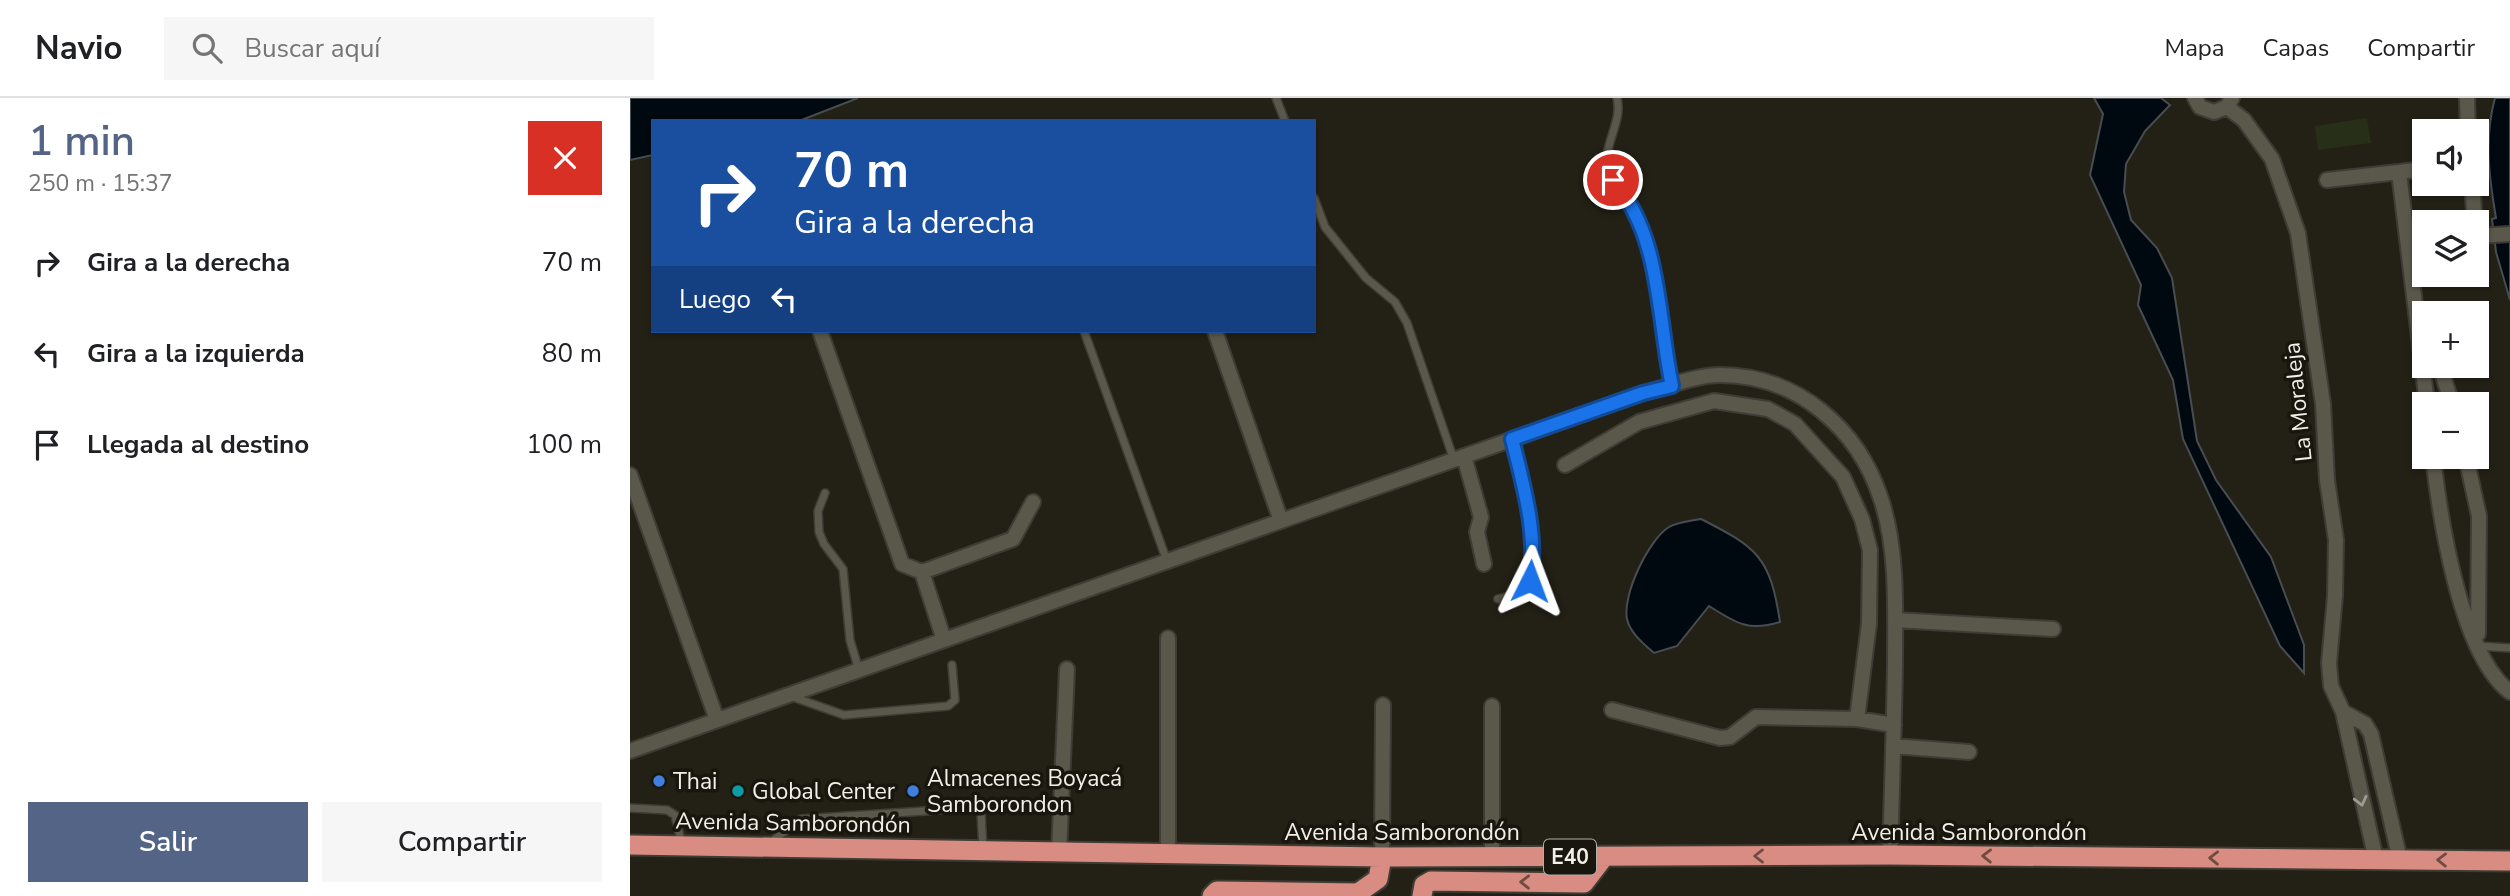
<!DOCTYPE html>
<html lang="es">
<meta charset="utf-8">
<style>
:root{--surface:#fff;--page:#f6f6f6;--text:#202124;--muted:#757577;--line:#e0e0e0;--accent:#536486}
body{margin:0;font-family:"Nunito Sans",sans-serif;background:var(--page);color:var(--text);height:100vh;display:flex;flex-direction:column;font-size:26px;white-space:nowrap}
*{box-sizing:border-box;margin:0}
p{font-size:23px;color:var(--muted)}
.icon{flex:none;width:38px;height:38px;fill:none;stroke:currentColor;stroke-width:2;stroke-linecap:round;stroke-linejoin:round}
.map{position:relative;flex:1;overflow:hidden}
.sheet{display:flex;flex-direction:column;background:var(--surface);width:630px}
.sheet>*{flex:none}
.hud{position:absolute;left:21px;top:21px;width:665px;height:214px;border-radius:0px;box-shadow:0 2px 5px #0004;background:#1a4fa0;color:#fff;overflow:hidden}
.tools{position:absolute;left:1782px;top:21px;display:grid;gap:14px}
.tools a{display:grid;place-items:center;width:77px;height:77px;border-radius:0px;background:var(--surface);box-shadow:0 2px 5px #0004;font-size:35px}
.pin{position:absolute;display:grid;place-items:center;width:60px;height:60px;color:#fff;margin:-30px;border:4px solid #fff;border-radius:50%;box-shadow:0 2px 7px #0007}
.me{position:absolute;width:77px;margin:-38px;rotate:3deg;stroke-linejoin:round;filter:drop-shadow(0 0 5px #0008)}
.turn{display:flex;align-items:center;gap:24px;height:147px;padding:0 28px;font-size:32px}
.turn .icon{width:91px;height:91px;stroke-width:2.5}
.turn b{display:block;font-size:49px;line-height:60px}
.then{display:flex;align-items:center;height:66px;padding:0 28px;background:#0003;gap:14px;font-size:26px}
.round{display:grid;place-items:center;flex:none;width:74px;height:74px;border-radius:0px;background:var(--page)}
.head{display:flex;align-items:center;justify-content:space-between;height:119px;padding:0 28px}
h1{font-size:42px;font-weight:600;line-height:52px;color:var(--accent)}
.action{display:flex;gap:14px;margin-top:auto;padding:14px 28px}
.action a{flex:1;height:80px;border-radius:0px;background:var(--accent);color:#fff;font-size:28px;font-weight:600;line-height:80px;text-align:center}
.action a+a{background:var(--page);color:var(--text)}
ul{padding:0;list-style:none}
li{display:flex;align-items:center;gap:21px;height:91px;padding:0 28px}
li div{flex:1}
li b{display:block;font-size:26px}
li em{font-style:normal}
header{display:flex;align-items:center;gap:42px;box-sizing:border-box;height:98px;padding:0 35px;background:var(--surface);border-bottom:2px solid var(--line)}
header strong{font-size:33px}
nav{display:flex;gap:38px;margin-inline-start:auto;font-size:24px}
.search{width:490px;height:63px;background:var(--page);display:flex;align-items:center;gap:18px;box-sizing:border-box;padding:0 24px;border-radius:0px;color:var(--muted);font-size:26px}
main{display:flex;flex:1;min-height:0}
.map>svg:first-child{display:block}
</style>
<header>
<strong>Navio</strong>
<div class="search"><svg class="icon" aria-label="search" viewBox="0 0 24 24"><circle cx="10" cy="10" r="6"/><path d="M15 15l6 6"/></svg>Buscar aquí</div>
<nav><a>Mapa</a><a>Capas</a><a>Compartir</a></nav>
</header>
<main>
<section class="sheet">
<div class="head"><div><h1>1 min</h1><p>250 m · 15:37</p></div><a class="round" style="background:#d93025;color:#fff"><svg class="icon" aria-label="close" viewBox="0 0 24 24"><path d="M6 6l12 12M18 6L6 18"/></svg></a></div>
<ul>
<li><svg class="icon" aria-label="right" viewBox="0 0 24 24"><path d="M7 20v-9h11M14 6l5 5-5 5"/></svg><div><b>Gira a la derecha</b></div><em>70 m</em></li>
<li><svg class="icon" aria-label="left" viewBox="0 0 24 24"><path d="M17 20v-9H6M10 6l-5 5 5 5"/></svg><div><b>Gira a la izquierda</b></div><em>80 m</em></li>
<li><svg class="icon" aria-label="arrive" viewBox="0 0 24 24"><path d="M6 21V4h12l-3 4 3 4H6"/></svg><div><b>Llegada al destino</b></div><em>100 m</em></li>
</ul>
<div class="action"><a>Salir</a><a>Compartir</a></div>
</section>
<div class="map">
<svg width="1880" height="798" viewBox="0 0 1880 798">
<rect width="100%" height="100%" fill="#232116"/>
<!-- green -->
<path fill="#282f18" d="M 1737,20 L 1741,45 L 1688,52 L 1685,28 Z"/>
<!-- water -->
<path fill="#000810" stroke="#484d51" stroke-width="2" d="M 0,0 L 228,0 L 169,23 L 23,23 L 23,57 L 0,62 Z
M 1464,0 L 1531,0 L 1540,7 L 1515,33 L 1496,66 L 1494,94 L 1501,122 L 1527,150 L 1542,180 L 1567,343 L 1586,382 L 1641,459 L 1674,547 L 1674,575 L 1650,548 L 1553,341 L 1543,282 L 1508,207 L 1511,187 L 1460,77 L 1473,16 Z
M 1865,0 L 1880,0 L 1880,202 L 1866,154 L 1862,121 L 1866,120 C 1859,79 1854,40 1865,0 Z
M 1071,421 C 1128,450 1140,459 1150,524 C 1118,534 1106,525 1079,508 L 1047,548 L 1024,555 C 1014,546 1000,535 997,521 C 992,497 1019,441 1039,429 C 1048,424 1061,423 1071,421 Z"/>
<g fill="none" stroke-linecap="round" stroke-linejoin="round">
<defs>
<path id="service" d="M 646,0 L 655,23
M 987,0 C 993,24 973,46 978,68 C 982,88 1006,110 1014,134 C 1030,184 1031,236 1042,287
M 684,100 L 695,129 L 736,180 L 765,204 L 777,225 L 824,362
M 454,233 L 537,463
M 195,395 L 188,413 L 189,434 L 194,446 L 213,471 L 220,542 L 229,572
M 868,501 C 879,498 894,495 900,483 C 912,456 889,372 882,342
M 1848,548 L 1880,550
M 160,598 L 214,617 L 318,608 L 325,602 L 322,567
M 0,710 L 37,712 L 45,717 L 52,747
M 141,744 L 171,721 L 341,710 L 351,714 L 353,752"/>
<path id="minor" d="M 1565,0 L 1570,9 L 1584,14 L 1597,9 L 1602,0
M 1837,0 L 1838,33
M 1597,9 L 1614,22 L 1642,61 L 1668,135 L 1693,306 L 1697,382 L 1706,442 L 1705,498 L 1699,565 L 1701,588 L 1713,614
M 1794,71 L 1769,74 L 1797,306
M 1697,82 L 1769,74
M 1842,86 L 1846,139
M 1848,138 L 1880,136
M 190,233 L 272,466 L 292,474
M 585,233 L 651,423
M 1810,268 L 1822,306
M 834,358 L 851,419 L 847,434 L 854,466
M 1803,359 C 1810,420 1830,556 1880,594
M 1836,359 L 1849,418 L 1848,536
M 935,367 L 1009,324 L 1084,303 L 1138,311 L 1165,326 L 1213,379 L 1232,421 L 1240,452 L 1239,526 L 1227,621
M 0,377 L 87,622
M 1265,522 L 1423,531
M 314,542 L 292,474 L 383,441 L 403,404
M 982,612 L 1090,640 L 1100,639 L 1126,619 L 1227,621 L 1264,627
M 1263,648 L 1339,654
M 0,653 L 1013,295 C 1037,289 1066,277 1090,277 C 1167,277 1228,330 1251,401 C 1268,452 1265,512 1265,565 C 1264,629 1262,693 1260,757
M 429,755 L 437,571
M 538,756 L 538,540
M 752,759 L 753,607
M 862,759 L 862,608
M 1746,762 L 1713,614 L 1735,626 L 1741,636 L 1770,762"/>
<path id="trunk" d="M 0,747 L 752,759 L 1260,757 L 1880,763
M 582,798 L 587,793 L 728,795 L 748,781 L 752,759
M 792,798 L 794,787 L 801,783 L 954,785 L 974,759"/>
</defs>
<!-- service casing -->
<use href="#service" stroke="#3e3c35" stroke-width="10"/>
<!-- minor casing -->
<use href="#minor" stroke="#3e3c35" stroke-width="18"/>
<!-- trunk casing -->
<use href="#trunk" stroke="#3e3c35" stroke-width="23"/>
<!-- service -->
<use href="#service" stroke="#5a574b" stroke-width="7"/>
<!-- minor -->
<use href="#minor" stroke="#5a574b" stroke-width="14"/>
<!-- trunk -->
<use href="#trunk" stroke="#d98c82" stroke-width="19"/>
</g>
<!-- one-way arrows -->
<defs><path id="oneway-chevron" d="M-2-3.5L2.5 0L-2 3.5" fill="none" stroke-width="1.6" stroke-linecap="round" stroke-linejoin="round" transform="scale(1.75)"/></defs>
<use stroke="#9e9b92" href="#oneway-chevron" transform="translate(1731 703) rotate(76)"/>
<g stroke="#6f4c42">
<use href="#oneway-chevron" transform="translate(1129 758) rotate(180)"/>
<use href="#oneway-chevron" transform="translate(1357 758) rotate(-179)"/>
<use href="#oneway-chevron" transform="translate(1584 760) rotate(-179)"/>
<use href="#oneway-chevron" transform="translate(1812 762) rotate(-179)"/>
<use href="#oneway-chevron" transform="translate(895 784) rotate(-179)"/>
</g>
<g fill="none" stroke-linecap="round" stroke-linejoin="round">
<defs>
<path id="route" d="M 900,483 C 908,436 893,386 882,341 L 1013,295 L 1042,288 C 1027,218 1032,139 983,82"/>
</defs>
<!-- route casing -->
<use href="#route" stroke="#114b97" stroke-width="18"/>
<!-- route -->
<use href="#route" stroke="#1a73e8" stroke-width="12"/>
</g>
<!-- markers -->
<g fill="#3f7fe0" stroke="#19170d" stroke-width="2.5">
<circle cx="29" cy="683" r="7"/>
<circle cx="283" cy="693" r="7"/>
</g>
<circle fill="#0f9aa8" stroke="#19170d" stroke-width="2.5" cx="108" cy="693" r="7"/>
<g text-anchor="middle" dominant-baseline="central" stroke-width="7" stroke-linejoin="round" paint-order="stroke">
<!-- shield labels -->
<rect fill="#19170d" stroke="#b0aea6" stroke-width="2" x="914" y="741.5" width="52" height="35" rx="5"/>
<g font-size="21" font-weight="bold" fill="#f1efe8">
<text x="940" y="759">E40</text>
</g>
<!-- street labels -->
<g font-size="23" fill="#f1efe8" stroke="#19170d">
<text transform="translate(1668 304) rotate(-96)">La Moraleja</text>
<text transform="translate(163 725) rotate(1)">Avenida Samborondón</text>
<text x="772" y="734">Avenida Samborondón</text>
<text x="1339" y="734">Avenida Samborondón</text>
</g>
<!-- poi labels -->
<g font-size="23" fill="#f1efe8" stroke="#19170d" text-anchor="start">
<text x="297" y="680">Almacenes Boyacá<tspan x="297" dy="26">Samborondon</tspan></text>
<text x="43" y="683">Thai</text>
<text x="122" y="693">Global Center</text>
</g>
</g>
</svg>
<div class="tools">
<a><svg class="icon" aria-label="sound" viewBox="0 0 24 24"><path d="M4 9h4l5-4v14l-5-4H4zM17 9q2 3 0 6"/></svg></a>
<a><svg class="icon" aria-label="layers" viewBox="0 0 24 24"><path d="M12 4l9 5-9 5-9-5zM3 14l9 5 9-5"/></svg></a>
<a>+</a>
<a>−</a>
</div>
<div class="pin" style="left:983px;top:82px;background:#d93025"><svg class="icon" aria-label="arrive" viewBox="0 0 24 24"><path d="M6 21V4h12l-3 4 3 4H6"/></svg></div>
<svg class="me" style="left:900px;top:483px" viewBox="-20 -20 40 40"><path d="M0-17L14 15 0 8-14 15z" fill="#1a73e8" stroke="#fff" stroke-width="4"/></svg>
<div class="hud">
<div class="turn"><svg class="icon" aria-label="right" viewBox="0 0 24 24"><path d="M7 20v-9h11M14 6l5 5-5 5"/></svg><div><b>70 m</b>Gira a la derecha</div></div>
<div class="then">Luego<svg class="icon" aria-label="left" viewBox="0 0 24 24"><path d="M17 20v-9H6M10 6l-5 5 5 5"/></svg></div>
</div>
</div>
</main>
